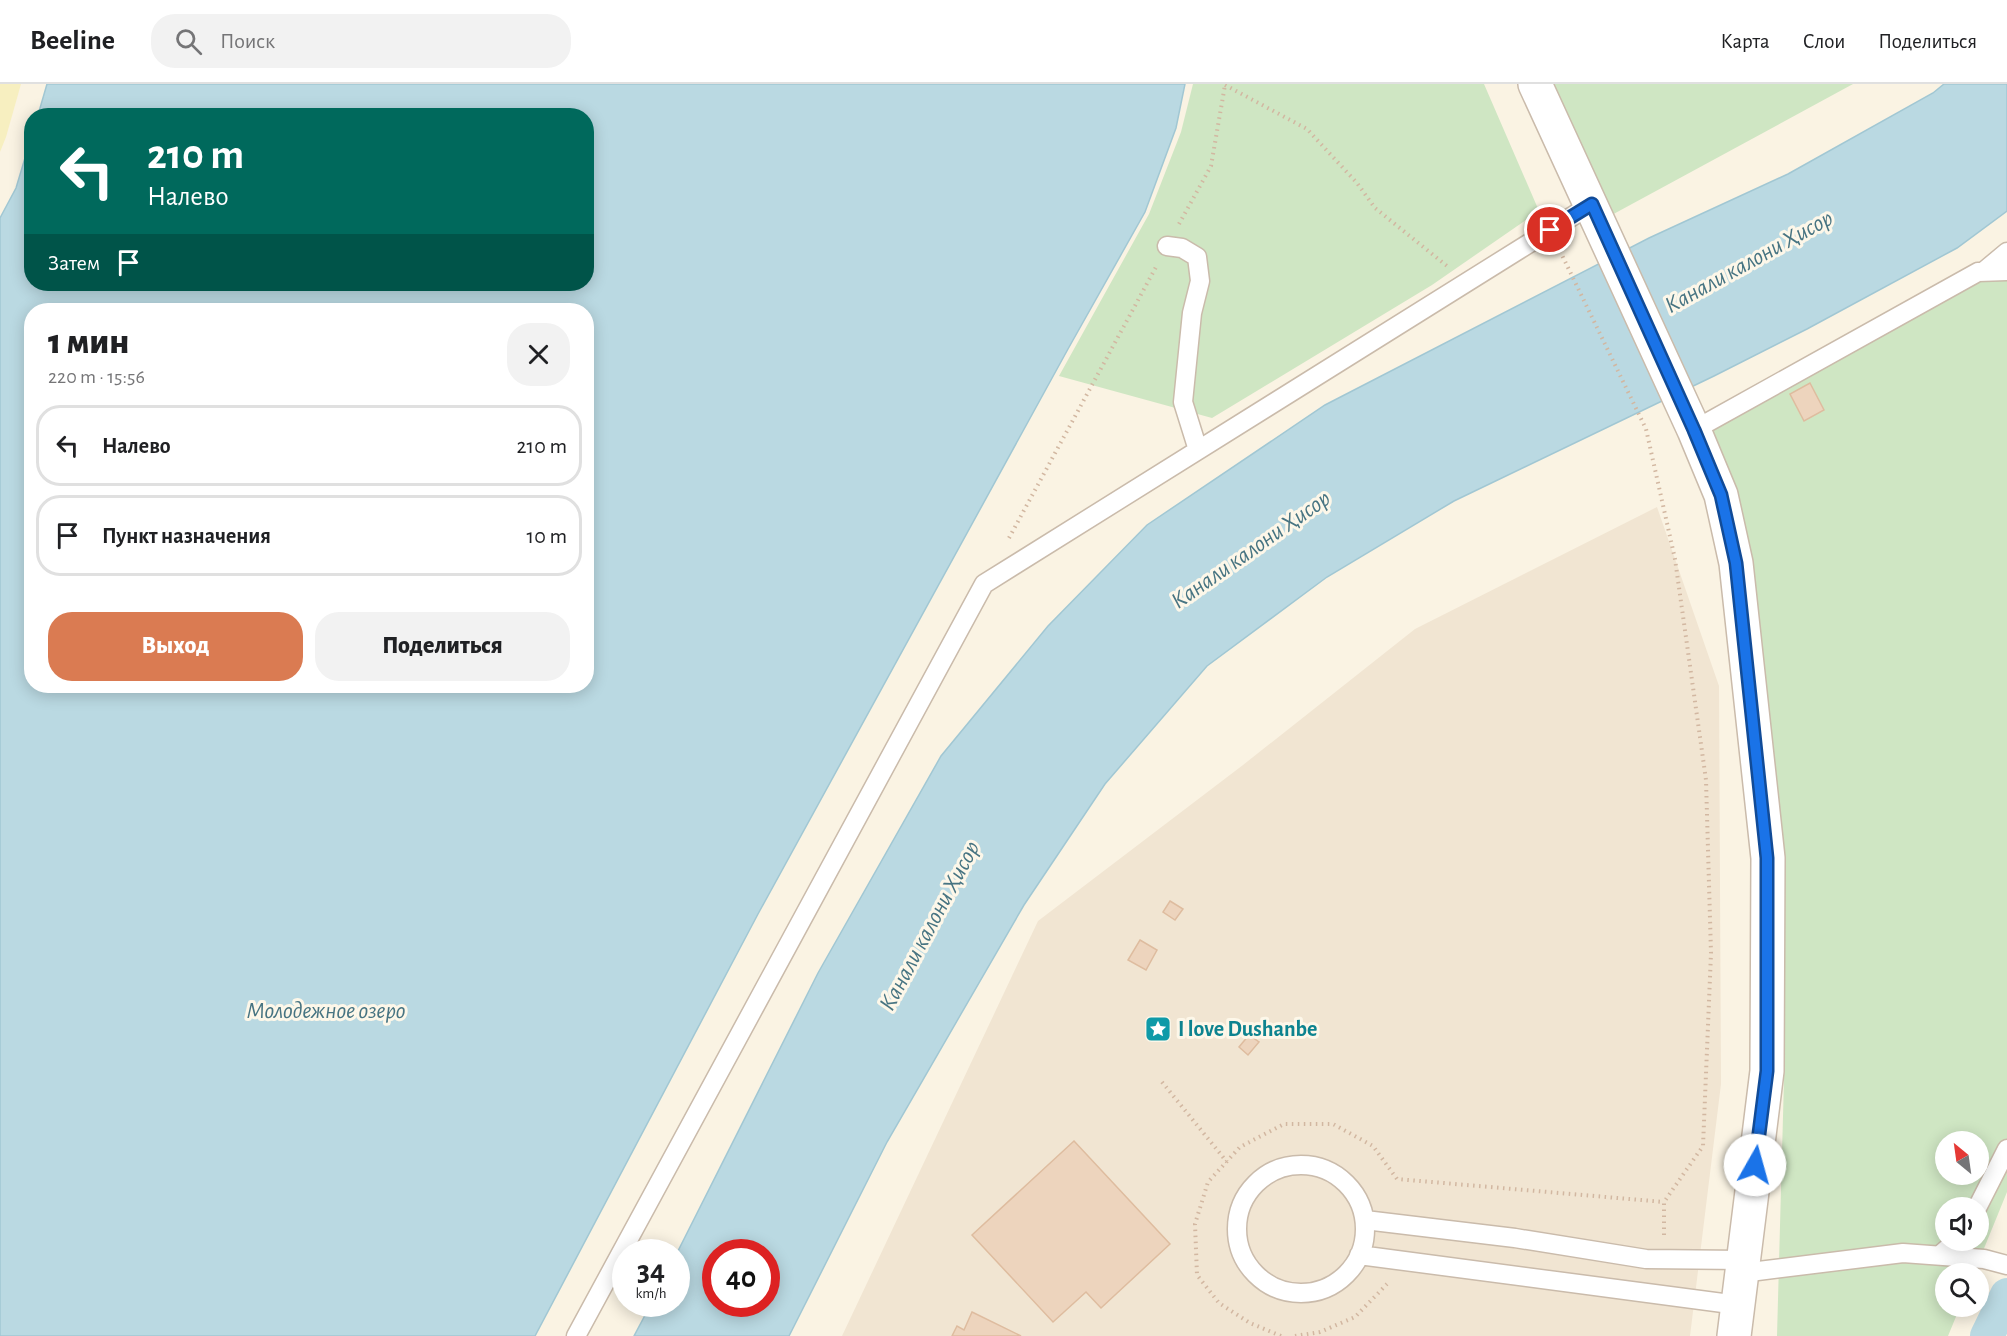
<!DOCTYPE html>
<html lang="ru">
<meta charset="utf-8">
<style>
:root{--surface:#fff;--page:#f2f2f2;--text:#202124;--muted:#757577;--line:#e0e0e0;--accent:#da7b52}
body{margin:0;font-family:"Alegreya Sans",sans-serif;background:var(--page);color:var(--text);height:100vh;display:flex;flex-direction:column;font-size:22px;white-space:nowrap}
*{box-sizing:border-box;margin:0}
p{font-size:20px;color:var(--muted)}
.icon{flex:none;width:33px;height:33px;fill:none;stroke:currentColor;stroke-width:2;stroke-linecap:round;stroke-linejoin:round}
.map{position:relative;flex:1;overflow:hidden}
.sheet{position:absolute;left:24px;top:219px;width:570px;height:390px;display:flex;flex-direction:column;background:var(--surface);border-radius:24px;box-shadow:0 3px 15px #0003}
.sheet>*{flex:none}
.banner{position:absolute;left:24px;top:24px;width:570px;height:183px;border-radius:24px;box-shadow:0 3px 15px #0003;background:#00695c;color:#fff;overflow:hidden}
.needle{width:39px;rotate:331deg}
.controls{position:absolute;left:1935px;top:1047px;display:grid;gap:12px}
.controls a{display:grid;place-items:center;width:54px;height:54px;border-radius:50%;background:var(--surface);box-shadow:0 3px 15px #0003;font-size:30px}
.speed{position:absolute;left:612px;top:1155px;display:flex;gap:12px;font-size:30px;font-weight:700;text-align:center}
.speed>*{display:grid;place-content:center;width:78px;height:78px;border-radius:50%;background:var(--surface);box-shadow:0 3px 15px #0003;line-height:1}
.speed small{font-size:15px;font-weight:400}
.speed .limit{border:9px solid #d22;background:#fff;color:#111}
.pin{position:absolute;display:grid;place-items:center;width:51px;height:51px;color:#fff;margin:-26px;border:3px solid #fff;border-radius:50%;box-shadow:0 2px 6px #0007}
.me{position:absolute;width:66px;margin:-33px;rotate:7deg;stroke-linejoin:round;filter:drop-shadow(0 0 4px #0008)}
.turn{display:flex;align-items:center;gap:21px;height:126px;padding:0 24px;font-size:27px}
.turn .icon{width:78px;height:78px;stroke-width:2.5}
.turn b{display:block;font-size:42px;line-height:51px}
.then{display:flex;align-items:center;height:57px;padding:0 24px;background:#0003;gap:12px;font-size:22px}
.round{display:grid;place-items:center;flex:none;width:63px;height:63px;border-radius:24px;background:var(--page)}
.overview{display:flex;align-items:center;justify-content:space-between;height:102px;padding:0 24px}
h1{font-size:36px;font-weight:800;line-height:45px}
.cta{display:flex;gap:12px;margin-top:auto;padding:12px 24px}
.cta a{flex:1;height:69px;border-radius:24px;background:var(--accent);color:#fff;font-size:24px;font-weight:800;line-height:69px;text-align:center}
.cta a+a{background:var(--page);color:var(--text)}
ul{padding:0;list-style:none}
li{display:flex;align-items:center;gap:18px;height:81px;margin:0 12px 9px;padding:0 12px;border:3px solid var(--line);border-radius:24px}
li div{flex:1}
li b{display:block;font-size:22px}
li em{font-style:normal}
header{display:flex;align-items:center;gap:36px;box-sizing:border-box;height:84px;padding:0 30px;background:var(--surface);border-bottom:2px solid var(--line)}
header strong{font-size:28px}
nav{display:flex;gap:33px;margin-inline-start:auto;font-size:21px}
.search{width:420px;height:54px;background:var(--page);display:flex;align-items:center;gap:15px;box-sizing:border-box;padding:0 21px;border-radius:24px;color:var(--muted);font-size:22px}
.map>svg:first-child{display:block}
</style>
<header>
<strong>Beeline</strong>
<div class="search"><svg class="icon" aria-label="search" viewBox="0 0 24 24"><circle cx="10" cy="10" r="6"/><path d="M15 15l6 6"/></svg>Поиск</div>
<nav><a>Карта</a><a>Слои</a><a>Поделиться</a></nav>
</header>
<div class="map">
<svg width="2007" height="1252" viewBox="0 0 2007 1252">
<rect width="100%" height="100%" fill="#faf3e3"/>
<!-- residential -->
<path fill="#f1e5d2" d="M 1657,423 L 1719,602 L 1721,1000 L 1690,1252 L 842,1252 L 1038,837 L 1243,681 L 1415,545 Z"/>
<!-- green -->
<path fill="#cfe6c3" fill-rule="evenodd" d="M 1193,0 L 1484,0 L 1539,127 L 1432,201 L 1212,334 L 1059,292 L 1149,130 L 1181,48 Z
M 1549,0 L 1853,0 L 1608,133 Z
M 2007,194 L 2007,1108 L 1974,1189 L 1946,1190 L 1946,1222 L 1960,1223 L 1948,1252 L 1777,1252 L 1785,959 L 1778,753 L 1706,349 L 1981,195 ZM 1946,1058 L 1978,1058 L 1978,1090 L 1946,1090 ZM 1946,1124 L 1978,1124 L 1978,1156 L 1946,1156 Z"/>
<!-- sand -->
<path fill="#f7efc0" d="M 0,0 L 21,0 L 6,53 L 0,68 Z"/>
<!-- water -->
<path fill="#bad9e2" stroke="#a1c7d3" stroke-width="1.5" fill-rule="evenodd" d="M 47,0 L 1185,0 L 1176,44 L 1145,128 L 1068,265 L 758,830 L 535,1252 L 0,1252 L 0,134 L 16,104 L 31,54 L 32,200 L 586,200 L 586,32 L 38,31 ZM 32,226 L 586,226 L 586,602 L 32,602 Z
M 1944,0 L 2007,0 L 2007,127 L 1957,164 L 1807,245 L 1714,292 L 1454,417 L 1327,493 L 1207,582 L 1105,700 L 1024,821 L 887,1058 L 789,1252 L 634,1252 L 651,1220 L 676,1220 L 677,1169 L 818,889 L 941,672 L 1048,542 L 1147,441 L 1325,321 L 1649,154 L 1788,90 L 1933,9 ZM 716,1168 L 766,1168 L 766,1220 L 716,1220 Z"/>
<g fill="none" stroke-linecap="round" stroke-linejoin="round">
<!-- canal -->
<path stroke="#bad9e2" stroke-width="34" d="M 1987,1252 L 2007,1211"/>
</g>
<!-- building -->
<path fill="#edd4bd" stroke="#debc9f" stroke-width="1.5" d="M 1810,299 L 1824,326 L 1804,337 L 1790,310 Z
M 1170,817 L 1183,825 L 1175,836 L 1163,828 Z
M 1140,856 L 1157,866 L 1146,886 L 1128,876 Z
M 1249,951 L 1259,958 L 1248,971 L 1239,963 Z
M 1074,1057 L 1170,1160 L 1101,1224 L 1086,1208 L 1053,1238 L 972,1151 Z
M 972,1228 L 1021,1252 L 952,1252 L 957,1242 L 964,1246 Z"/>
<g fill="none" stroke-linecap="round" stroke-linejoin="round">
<defs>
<path id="service" d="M 1167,162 L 1182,164 L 1197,173 L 1200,197 L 1192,229 L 1183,318 L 1198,366
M 1983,188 L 2007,168
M 1694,346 L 1978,188 L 2007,187
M1237 1145a64 64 0 1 1 128 0a64 64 0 1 1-128 0Z
M 1977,1124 L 2007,1065
M 1365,1136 L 1515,1154 L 1646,1175 L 1743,1176
M 1359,1171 L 1738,1221
M 1940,1171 L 1957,1156
M 1742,1189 L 1903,1169 L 1984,1175 L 2007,1181
M 576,1252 L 984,500 L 1592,120"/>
<path id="tertiary" d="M 1535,0 L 1694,346 L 1721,411 L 1736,479 L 1768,774 L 1767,987 L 1734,1252"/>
</defs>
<!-- service casing -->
<use href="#service" stroke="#cabbab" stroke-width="21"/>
<!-- tertiary casing -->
<use href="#tertiary" stroke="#cabbab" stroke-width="36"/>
<!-- path -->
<path stroke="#d2b7a1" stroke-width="4" stroke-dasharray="1.5 4.5" stroke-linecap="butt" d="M 1225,1 L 1307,45 L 1357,99 L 1375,124 L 1447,182
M 1179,140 L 1211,82 L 1225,1
M 1560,167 L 1646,345 L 1675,475 L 1706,696 L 1711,869 L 1703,1062 L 1664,1118 L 1664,1151
M 1009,454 L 1156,183
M 1162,998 L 1227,1078
M 1281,1252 L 1250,1239 L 1219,1219 L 1197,1191 L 1195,1140 L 1208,1098 L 1240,1063 L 1284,1040 L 1333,1040 L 1373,1062 L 1397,1095 L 1664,1118
M 1295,1252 L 1320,1248 L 1355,1233 L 1387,1200"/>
<!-- service -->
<use href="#service" stroke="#fff" stroke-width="18"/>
<!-- tertiary -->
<use href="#tertiary" stroke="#fff" stroke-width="33"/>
</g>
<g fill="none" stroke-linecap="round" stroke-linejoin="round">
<defs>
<path id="route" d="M 1550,146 L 1592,120 L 1694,346 L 1721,411 L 1736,479 L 1767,774 L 1767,987 L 1755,1081"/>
</defs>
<!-- route casing -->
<use href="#route" stroke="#114b97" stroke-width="15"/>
<!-- route -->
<use href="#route" stroke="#1a73e8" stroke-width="10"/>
</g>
<!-- icons -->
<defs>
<symbol id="sight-square" viewBox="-11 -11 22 22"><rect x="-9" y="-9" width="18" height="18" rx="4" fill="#0f9aa8" stroke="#fdf7e9"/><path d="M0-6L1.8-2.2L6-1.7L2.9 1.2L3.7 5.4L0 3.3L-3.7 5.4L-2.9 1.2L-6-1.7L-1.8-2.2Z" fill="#fff"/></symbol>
</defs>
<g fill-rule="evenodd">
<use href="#sight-square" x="1143" y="930" width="30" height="30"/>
</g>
<g text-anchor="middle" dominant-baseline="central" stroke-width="6" stroke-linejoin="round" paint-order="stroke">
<!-- culture labels -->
<g font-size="22" font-weight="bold" fill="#0d838f" stroke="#fdf7e9" text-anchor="start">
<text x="1178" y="945">I love Dushanbe</text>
</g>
<!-- water labels -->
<g font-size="24" font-style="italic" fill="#477482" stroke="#fdf7e9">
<text transform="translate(1749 178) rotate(-29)">Канали калони Ҳисор</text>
<text transform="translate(1251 466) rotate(-35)">Канали калони Ҳисор</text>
<text transform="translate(930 842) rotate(-62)">Канали калони Ҳисор</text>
<text x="326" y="927">Молодежное озеро</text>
</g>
</g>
</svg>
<div class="controls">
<a><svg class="needle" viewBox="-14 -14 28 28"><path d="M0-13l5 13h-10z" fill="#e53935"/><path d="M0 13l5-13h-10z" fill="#757577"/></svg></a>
<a><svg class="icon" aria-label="sound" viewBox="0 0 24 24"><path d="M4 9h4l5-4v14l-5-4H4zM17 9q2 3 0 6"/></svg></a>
<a><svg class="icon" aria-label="search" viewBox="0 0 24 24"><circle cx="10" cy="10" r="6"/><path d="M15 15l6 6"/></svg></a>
</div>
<div class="speed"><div>34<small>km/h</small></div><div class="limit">40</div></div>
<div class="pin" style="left:1550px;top:146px;background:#d93025"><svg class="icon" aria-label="arrive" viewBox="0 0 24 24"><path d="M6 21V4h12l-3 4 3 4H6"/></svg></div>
<svg class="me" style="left:1755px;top:1081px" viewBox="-20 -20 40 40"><circle r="19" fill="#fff"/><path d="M0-13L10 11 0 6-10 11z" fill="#1a73e8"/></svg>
<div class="banner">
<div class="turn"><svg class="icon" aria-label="left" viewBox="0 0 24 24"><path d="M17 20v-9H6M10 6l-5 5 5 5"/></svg><div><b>210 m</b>Налево</div></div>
<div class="then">Затем<svg class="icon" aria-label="arrive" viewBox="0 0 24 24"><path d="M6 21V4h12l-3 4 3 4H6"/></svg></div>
</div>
<section class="sheet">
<div class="overview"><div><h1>1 мин</h1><p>220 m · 15:56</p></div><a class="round"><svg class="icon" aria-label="close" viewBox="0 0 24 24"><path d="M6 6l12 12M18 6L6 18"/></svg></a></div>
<ul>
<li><svg class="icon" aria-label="left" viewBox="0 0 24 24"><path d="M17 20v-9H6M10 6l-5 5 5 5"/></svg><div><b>Налево</b></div><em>210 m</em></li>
<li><svg class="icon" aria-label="arrive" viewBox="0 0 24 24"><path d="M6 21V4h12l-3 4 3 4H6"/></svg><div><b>Пункт назначения</b></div><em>10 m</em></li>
</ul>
<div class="cta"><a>Выход</a><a>Поделиться</a></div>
</section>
</div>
